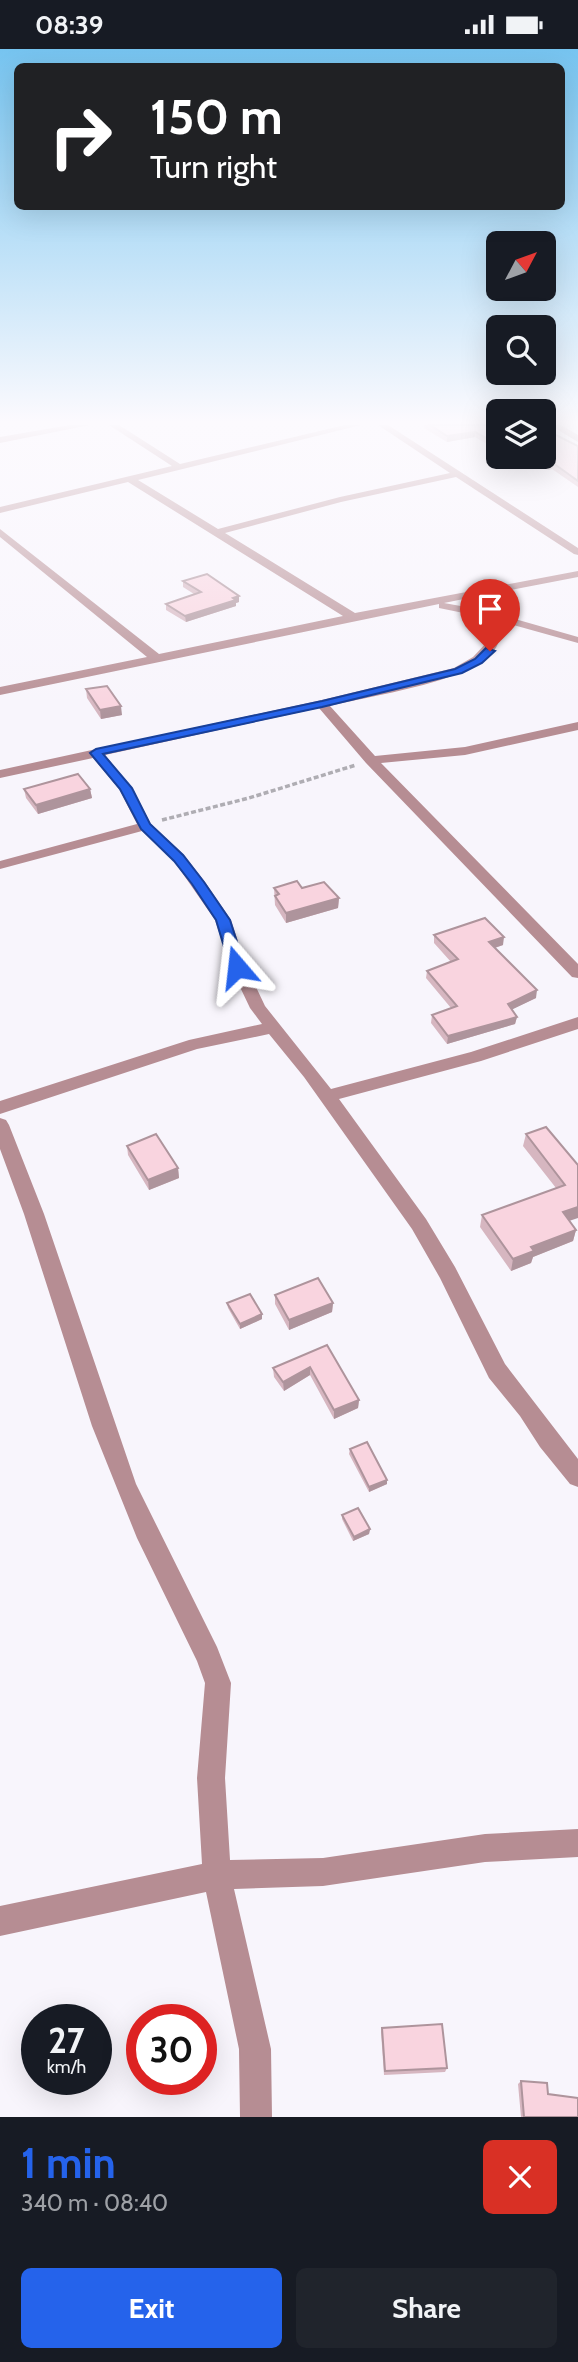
<!DOCTYPE html>
<meta charset="utf-8">
<style>
:root{--surface:#171b24;--page:#20242c;--text:#f1f3f6;--muted:#9ea1a6;--accent:#2563eb}
body{margin:0;font-family:Cabin,sans-serif;background:var(--page);color:var(--text);height:100vh;display:flex;flex-direction:column;font-size:26px;white-space:nowrap}
*{box-sizing:border-box;margin:0}
p{font-size:23px;color:var(--muted)}
.icon{flex:none;width:38px;height:38px;fill:none;stroke:currentColor;stroke-width:2;stroke-linecap:round;stroke-linejoin:round}
.map{position:relative;height:2068px;overflow:hidden}
.panel{display:flex;flex-direction:column;background:var(--surface);flex:1}
.panel>*{flex:none}
.top-card{position:absolute;left:14px;top:14px;width:551px;height:147px;border-radius:10px;box-shadow:0 7px 28px #0002;background:#202124;color:#fff;overflow:hidden}
.needle{width:46px;rotate:49deg}
.buttons{position:absolute;left:486px;top:182px;display:grid;gap:14px}
.buttons a{display:grid;place-items:center;width:70px;height:70px;border-radius:10px;background:var(--surface);box-shadow:0 7px 28px #0002;font-size:35px}
.speed{position:absolute;left:21px;top:1955px;display:flex;gap:14px;font-size:35px;font-weight:700;text-align:center}
.speed>*{display:grid;place-content:center;width:91px;height:91px;border-radius:50%;background:var(--surface);box-shadow:0 7px 28px #0002;line-height:1}
.speed small{font-size:18px;font-weight:400}
.speed .limit{border:10px solid #d22;background:#fff;color:#111}
.pin{position:absolute;display:grid;place-items:center;width:60px;height:60px;color:#fff;margin:-72px -30px;border-radius:50% 50% 50% 0;rotate:-45deg;box-shadow:0 0 7px #0007}
.pin .icon{rotate:45deg}
.me{position:absolute;width:77px;margin:-38px;rotate:343deg;stroke-linejoin:round;filter:drop-shadow(0 0 5px #0008)}
.turn{display:flex;align-items:center;gap:24px;height:147px;padding:0 21px;font-size:32px}
.turn .icon{width:91px;height:91px;stroke-width:2.5}
.turn b{display:block;font-size:49px;line-height:60px}
.round{display:grid;place-items:center;flex:none;width:74px;height:74px;border-radius:10px;background:var(--page)}
.headline{display:flex;align-items:center;justify-content:space-between;height:119px;padding:0 21px}
h1{font-size:42px;font-weight:800;line-height:52px;color:var(--accent)}
.primary-button{display:flex;gap:14px;margin-top:auto;padding:14px 21px}
.primary-button a{flex:1;height:80px;border-radius:10px;background:var(--accent);color:#fff;font-size:28px;font-weight:800;line-height:80px;text-align:center}
.primary-button a+a{background:var(--page);color:var(--text)}
.status{display:flex;justify-content:space-between;align-items:center;height:49px;padding:0 35px;background:var(--surface);direction:ltr}
.status svg{height:19px;fill:currentColor}
.map>svg:first-child{display:block}
</style>
<div class="status"><b>08:39</b><svg viewBox="0 0 49 12"><path d="M0 12V9h3v3zM5 12V6h3v6zM10 12V3h3v9zM15 12V0h3v12zM26 1h20v11H26zM47 4h2v5h-2z"/></svg></div>
<div class="map">
<svg width="578" height="2068" viewBox="0 0 578 2068">
<rect width="100%" height="100%" fill="#f8f5fc"/>
<g fill="none" stroke-linecap="round" stroke-linejoin="round">
<!-- path -->
<path stroke="#afadb3" stroke-width="3.5" stroke-dasharray="5 2.5" stroke-linecap="butt" d="M 162,771 L 249,749 L 356,716"/>
<!-- minor -->
<path fill="#b68d93" fill-rule="evenodd" d="M 70,376 L 90,376 L 0,394 L 0,388 Z
M 109,376 L 119,376 L 180,415 L 345,376 L 361,376 L 138,431 L 218,480 L 340,448 L 450,424 L 378,376 L 388,376 L 578,499 L 578,506 L 574,505 L 456,428 L 341,453 L 225,484 L 355,564 L 578,522 L 578,528 L 505,542 L 498,565 L 578,588 L 578,594 L 499,572 C 500,584 501,593 493,603 C 469,633 369,647 330,657 L 375,707 L 465,698 L 578,673 L 578,681 L 465,706 L 381,714 L 578,915 L 578,929 L 572,928 L 366,714 L 319,659 L 105,706 L 132,739 L 151,775 L 184,806 L 205,833 L 231,871 L 246,917 L 265,957 L 331,1040 L 471,1003 L 578,968 L 578,980 L 481,1012 L 339,1050 L 426,1170 L 455,1218 L 505,1315 L 578,1410 L 578,1438 L 570,1435 L 540,1398 L 520,1367 L 489,1329 L 440,1229 L 412,1180 L 304,1028 L 269,985 L 197,1000 L 0,1065 L 0,1052 L 189,991 L 262,975 L 250,959 L 230,917 L 215,871 L 174,812 L 142,782 L 0,820 L 0,812 L 137,775 L 119,740 L 93,709 L 0,729 L 0,721 L 322,651 L 454,619 L 473,608 L 488,592 L 488,569 L 439,559 L 439,555 L 0,646 L 0,638 L 147,608 L 0,488 L 0,480 L 159,605 L 343,567 L 128,433 L 0,464 L 0,458 L 172,417 ZM 493,544 L 488,562 L 444,554 Z
M 550,376 L 561,376 L 578,386 L 578,393 Z
M 0,1069 L 6,1071 L 9,1076 L 44,1165 L 136,1435 L 217,1598 L 231,1634 L 225,1729 L 230,1811 L 323,1809 L 485,1785 L 578,1780 L 578,1808 L 485,1813 L 323,1837 L 234,1840 L 271,2000 L 272,2068 L 240,2068 L 239,2000 L 206,1843 L 0,1887 L 0,1857 L 202,1815 L 197,1729 L 205,1634 L 197,1612 L 137,1489 L 92,1377 L 24,1165 L 0,1100 Z"/>
</g>
<!-- wall -->
<path fill="#d6b6c0" d="M 424,376 L 499,376 L 499,402 L 475,388 L 447,393 L 424,379 Z
M 562,390 L 578,397 L 578,438 L 552,420 L 548,421 L 529,409 L 516,412 L 509,408 L 544,408 Z
M 183,532 L 239,547 L 239,553 L 236,554 L 236,557 L 186,573 L 166,561 L 166,555 L 194,545 L 183,538 Z
M 86,640 L 122,666 L 101,670 L 87,649 Z
M 24,740 L 90,740 L 92,749 L 38,765 L 26,749 Z
M 274,839 L 302,839 L 339,849 L 338,859 L 286,874 L 275,856 Z
M 434,886 L 503,896 L 495,899 L 536,949 L 512,960 L 517,968 L 515,975 L 447,995 L 431,974 L 432,966 L 451,959 L 426,929 L 427,922 L 451,913 L 434,894 Z
M 526,1085 L 578,1116 L 569,1172 L 576,1181 L 573,1192 L 533,1208 L 531,1214 L 511,1222 L 480,1178 L 482,1166 L 556,1139 L 523,1097 Z
M 127,1097 L 178,1119 L 179,1129 L 149,1141 L 128,1106 Z
M 275,1246 L 333,1254 L 332,1263 L 289,1281 L 275,1255 Z
M 227,1254 L 262,1265 L 262,1270 L 240,1280 L 228,1259 Z
M 327,1296 L 359,1351 L 358,1359 L 334,1370 L 310,1326 L 284,1342 L 274,1328 L 273,1319 Z
M 350,1400 L 387,1431 L 387,1435 L 369,1443 L 349,1405 Z
M 342,1466 L 370,1480 L 369,1485 L 353,1492 L 342,1470 Z
M 382,1979 L 447,2019 L 445,2023 L 384,2026 L 381,1983 Z
M 521,2032 L 548,2045 L 578,2068 L 521,2068 L 518,2035 Z"/>
<!-- shaded-wall -->
<path fill="#ae949c" d="M 475,383 L 475,388 L 447,393 L 447,387 Z
M 516,408 L 529,408 L 529,409 L 516,412 Z
M 553,414 L 552,420 L 548,421 L 549,415 Z
M 239,547 L 239,553 L 236,554 L 236,557 L 186,573 L 185,567 Z
M 121,657 L 122,666 L 101,670 L 100,661 Z
M 90,740 L 92,749 L 38,765 L 36,756 Z
M 339,849 L 338,859 L 286,874 L 286,864 Z
M 504,888 L 503,896 L 488,901 L 489,893 Z
M 537,941 L 536,949 L 507,963 L 508,955 Z
M 517,968 L 515,975 L 447,995 L 448,987 Z
M 178,1119 L 179,1129 L 149,1141 L 148,1131 Z
M 578,1158 L 578,1169 L 560,1175 L 563,1163 Z
M 576,1181 L 573,1192 L 533,1208 L 531,1214 L 511,1222 L 513,1210 L 531,1198 Z
M 333,1254 L 332,1263 L 289,1281 L 289,1271 Z
M 262,1265 L 262,1270 L 240,1280 L 240,1275 Z
M 310,1318 L 310,1326 L 284,1342 L 283,1333 Z
M 359,1351 L 358,1359 L 334,1370 L 334,1361 Z
M 387,1431 L 387,1435 L 369,1443 L 369,1438 Z
M 370,1480 L 369,1485 L 353,1492 L 354,1488 Z"/>
<!-- building -->
<path fill="#f9d4df" stroke="#ae949c" stroke-width="2" d="M 430,376 L 499,376 L 499,396 L 475,383 L 447,387 Z
M 544,380 L 578,397 L 578,432 L 553,414 L 549,415 L 537,408 L 544,408 Z
M 207,525 L 239,547 L 233,549 L 236,551 L 185,567 L 166,555 L 201,543 L 183,532 Z
M 107,637 L 121,657 L 100,661 L 86,640 Z
M 78,725 L 90,740 L 36,756 L 24,740 Z
M 297,832 L 302,839 L 324,833 L 339,849 L 286,864 L 275,847 L 279,845 L 274,839 Z
M 485,869 L 504,888 L 489,893 L 537,941 L 508,955 L 517,968 L 448,987 L 432,966 L 457,957 L 427,922 L 458,910 L 434,886 Z
M 546,1078 L 578,1116 L 578,1158 L 563,1163 L 576,1181 L 531,1198 L 534,1202 L 513,1210 L 482,1166 L 565,1136 L 526,1085 Z
M 156,1085 L 178,1119 L 148,1131 L 127,1097 Z
M 318,1229 L 333,1254 L 289,1271 L 275,1246 Z
M 250,1245 L 262,1265 L 240,1275 L 227,1254 Z
M 327,1296 L 359,1351 L 334,1361 L 310,1318 L 283,1333 L 273,1319 Z
M 367,1393 L 387,1431 L 369,1438 L 350,1400 Z
M 358,1459 L 370,1480 L 354,1488 L 342,1466 Z
M 442,1975 L 447,2019 L 385,2022 L 382,1979 Z
M 521,2032 L 547,2034 L 548,2045 L 578,2049 L 578,2068 L 524,2068 Z"/>
<!-- sky -->
<linearGradient id="sky" x2="0" y2="1"><stop stop-color="#76c4f0"/><stop offset="0.56" stop-color="#fcfafe"/><stop offset="1" stop-color="#fcfafe" stop-opacity="0"/></linearGradient>
<rect width="578" height="666" fill="url(#sky)"/>
<!-- route -->
<path fill="#2563eb" stroke="#184099" stroke-width="2" d="M 486,599 L 495,602 L 482,614 L 462,624 L 322,658 L 103,705 L 132,739 L 150,775 L 183,806 L 204,833 L 230,871 L 245,918 L 237,922 L 230,918 L 216,871 L 192,835 L 174,812 L 141,780 L 120,740 L 90,704 L 96,700 L 322,652 L 455,620 L 475,610 Z"/>
</svg>
<div class="buttons">
<a><svg class="needle" viewBox="-14 -14 28 28"><path d="M0-13l5 13h-10z" fill="#e53935"/><path d="M0 13l5-13h-10z" fill="#9ea1a6"/></svg></a>
<a><svg class="icon" aria-label="search" viewBox="0 0 24 24"><circle cx="10" cy="10" r="6"/><path d="M15 15l6 6"/></svg></a>
<a><svg class="icon" aria-label="layers" viewBox="0 0 24 24"><path d="M12 4l9 5-9 5-9-5zM3 14l9 5 9-5"/></svg></a>
</div>
<div class="speed"><div>27<small>km/h</small></div><div class="limit">30</div></div>
<div class="pin" style="left:490px;top:602px;background:#d93025"><svg class="icon" aria-label="arrive" viewBox="0 0 24 24"><path d="M6 21V4h12l-3 4 3 4H6"/></svg></div>
<svg class="me" style="left:237px;top:918px" viewBox="-20 -20 40 40"><path d="M0-17L14 15 0 8-14 15z" fill="#2563eb" stroke="#fff" stroke-width="4"/></svg>
<div class="top-card">
<div class="turn"><svg class="icon" aria-label="right" viewBox="0 0 24 24"><path d="M7 20v-9h11M14 6l5 5-5 5"/></svg><div><b>150 m</b>Turn right</div></div>
</div>
</div>
<section class="panel">
<div class="headline"><div><h1>1 min</h1><p>340 m · 08:40</p></div><a class="round" style="background:#d93025;color:#fff"><svg class="icon" aria-label="close" viewBox="0 0 24 24"><path d="M6 6l12 12M18 6L6 18"/></svg></a></div>
<div class="primary-button"><a>Exit</a><a>Share</a></div>
</section>
